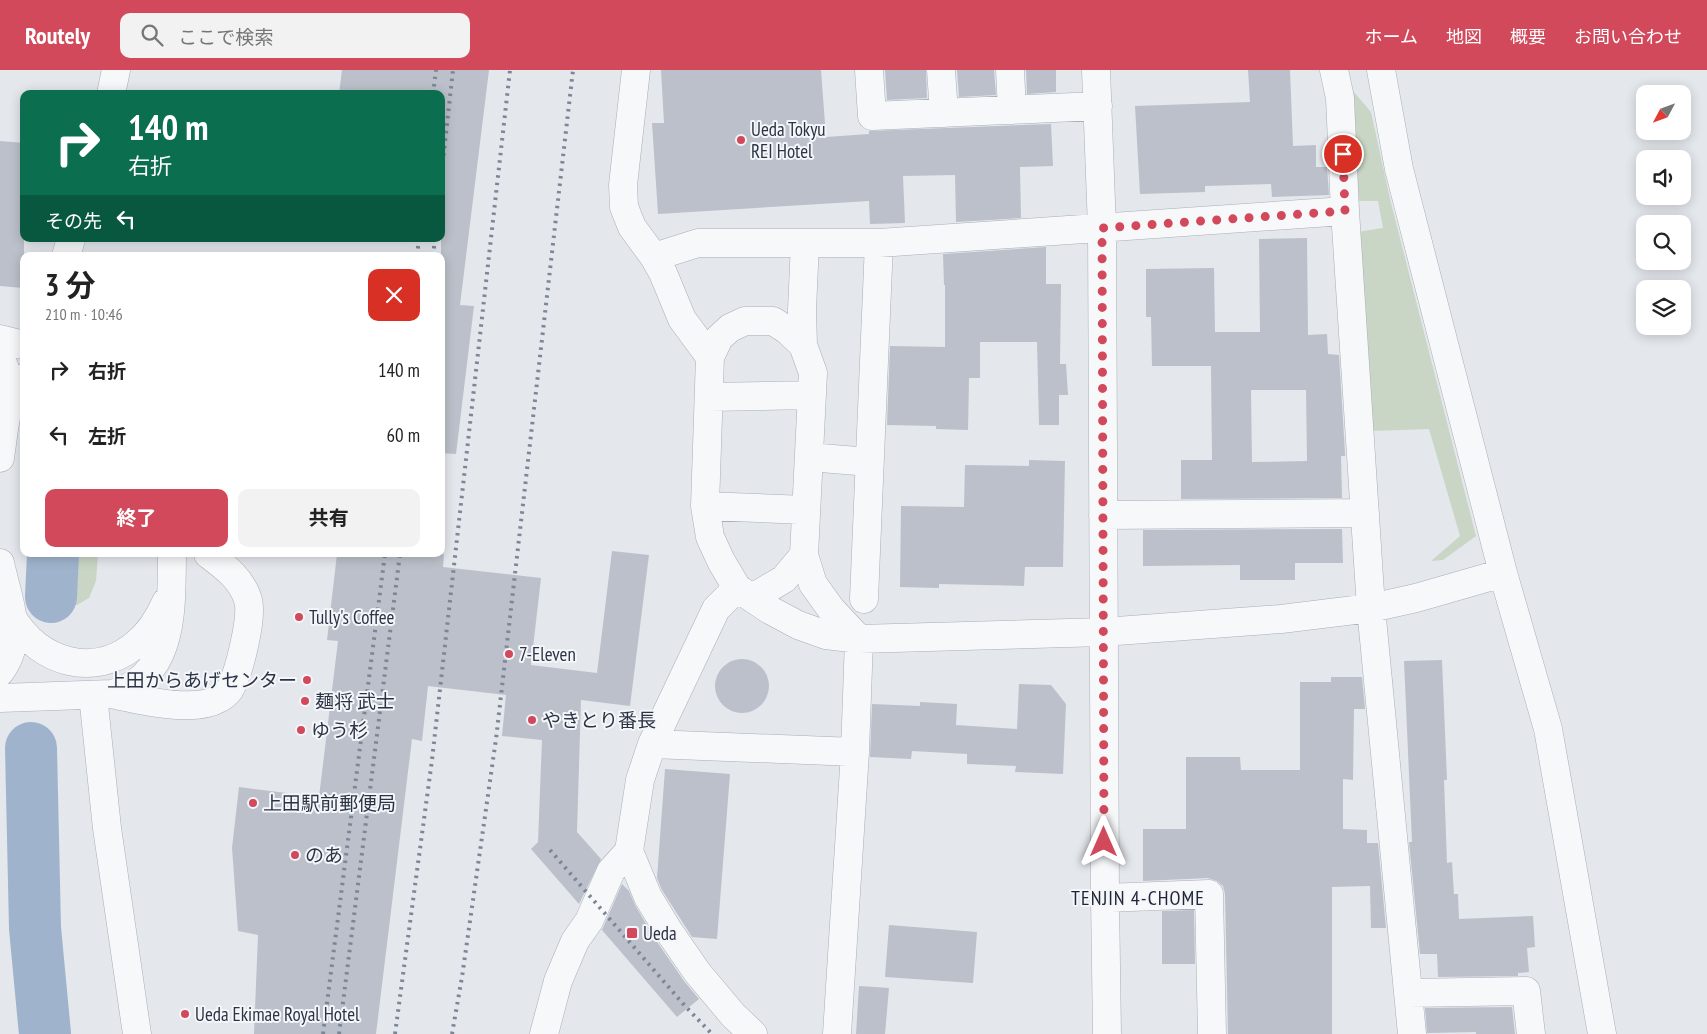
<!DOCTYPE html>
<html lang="ja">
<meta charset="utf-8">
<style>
:root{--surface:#fff;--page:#f2f2f2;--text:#222;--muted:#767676;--accent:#d1495b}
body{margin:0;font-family:"PT Sans Narrow","Noto Sans JP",sans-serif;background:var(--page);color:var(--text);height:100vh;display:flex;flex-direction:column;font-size:19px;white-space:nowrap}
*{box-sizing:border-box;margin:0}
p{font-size:16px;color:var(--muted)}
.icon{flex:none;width:28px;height:28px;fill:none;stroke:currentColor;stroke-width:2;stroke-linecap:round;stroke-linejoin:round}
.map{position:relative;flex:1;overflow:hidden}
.sheet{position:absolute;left:20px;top:182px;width:425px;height:305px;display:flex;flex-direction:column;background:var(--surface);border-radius:10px;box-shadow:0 2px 12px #0003}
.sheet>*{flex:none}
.guide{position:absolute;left:20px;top:20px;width:425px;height:152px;border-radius:10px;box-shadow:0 2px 12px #0003;background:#0b6e4f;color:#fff;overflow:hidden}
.needle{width:32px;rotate:229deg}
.buttons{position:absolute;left:1636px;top:15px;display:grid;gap:10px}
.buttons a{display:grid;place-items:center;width:55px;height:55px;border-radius:10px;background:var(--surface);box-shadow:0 2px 12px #0003;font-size:25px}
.pin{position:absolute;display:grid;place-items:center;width:42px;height:42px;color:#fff;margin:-21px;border:2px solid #fff;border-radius:50%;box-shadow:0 1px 5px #0007}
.me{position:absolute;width:55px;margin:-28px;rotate:0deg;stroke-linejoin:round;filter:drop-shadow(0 0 4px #0008)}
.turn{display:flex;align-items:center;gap:18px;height:105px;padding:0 25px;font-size:22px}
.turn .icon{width:65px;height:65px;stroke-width:2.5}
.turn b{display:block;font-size:35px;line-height:42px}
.then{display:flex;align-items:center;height:48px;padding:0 25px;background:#0003;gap:10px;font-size:19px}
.round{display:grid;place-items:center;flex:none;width:52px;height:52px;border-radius:10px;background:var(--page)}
.summary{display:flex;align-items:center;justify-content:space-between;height:85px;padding:0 25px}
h1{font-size:30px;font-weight:700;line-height:38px}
.cta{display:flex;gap:10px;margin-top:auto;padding:10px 25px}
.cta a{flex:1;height:58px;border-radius:10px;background:var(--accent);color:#fff;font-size:20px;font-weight:700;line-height:58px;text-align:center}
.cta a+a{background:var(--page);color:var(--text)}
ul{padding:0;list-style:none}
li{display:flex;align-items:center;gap:15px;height:65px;padding:0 25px}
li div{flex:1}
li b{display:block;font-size:19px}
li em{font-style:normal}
header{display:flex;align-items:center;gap:30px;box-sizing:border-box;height:70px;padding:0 25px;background:var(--accent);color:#fff}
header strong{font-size:24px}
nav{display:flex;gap:28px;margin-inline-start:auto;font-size:18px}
.search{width:350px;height:45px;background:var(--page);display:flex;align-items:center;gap:12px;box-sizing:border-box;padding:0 18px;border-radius:10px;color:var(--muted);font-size:19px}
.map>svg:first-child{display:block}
</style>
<header>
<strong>Routely</strong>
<div class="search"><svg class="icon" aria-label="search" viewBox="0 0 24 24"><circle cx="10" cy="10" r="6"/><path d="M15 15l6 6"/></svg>ここで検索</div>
<nav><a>ホーム</a><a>地図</a><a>概要</a><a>お問い合わせ</a></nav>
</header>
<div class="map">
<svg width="1707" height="964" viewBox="0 0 1707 964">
<rect width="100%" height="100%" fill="#e4e7ec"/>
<!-- green -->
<path fill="#c9d6c5" d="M 1347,14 L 1371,42 L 1390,129 L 1476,466 L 1443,490 L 1431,491 L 1460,466 L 1429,359 L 1372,361 L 1357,162 L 1383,158 L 1378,131 L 1355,131 Z
M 29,484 L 98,484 L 96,511 L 89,528 L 77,535 C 45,528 31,519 29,484 Z"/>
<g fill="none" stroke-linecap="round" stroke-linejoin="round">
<!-- river -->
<path stroke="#9fb4cc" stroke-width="52" d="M 51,527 L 53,484
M 31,678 L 35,858 L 45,964"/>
</g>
<!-- building -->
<path fill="#bbc0ca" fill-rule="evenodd" d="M 342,0 L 489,0 L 460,235 L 474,236 L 456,384 L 441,383 L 441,24 L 339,24 Z
M 661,0 L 821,0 L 826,67 L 869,64 L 869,61 L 1051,54 L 1053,96 L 1020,97 L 1021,148 L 956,152 L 955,105 L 903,106 L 905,153 L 870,154 L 869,131 L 658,144 L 652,53 L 664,53 Z
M 885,0 L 926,0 L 927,28 L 887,30 Z
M 957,0 L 994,0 L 996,25 L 959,27 Z
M 1026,0 L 1056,0 L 1056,22 L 1027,24 Z
M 1248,0 L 1290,0 L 1293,76 L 1316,75 L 1316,97 L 1327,97 L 1329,125 L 1272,127 L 1271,114 L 1205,116 L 1205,122 L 1140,124 L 1135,36 L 1250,32 Z
M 0,71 L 24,73 L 24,218 L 0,216 Z
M 1307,168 L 1308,265 L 1327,264 L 1328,284 L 1339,285 L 1345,383 L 1345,386 L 1341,386 L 1342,428 L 1181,429 L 1181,390 L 1212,390 L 1211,296 L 1152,296 L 1151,247 L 1146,247 L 1146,199 L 1214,198 L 1215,262 L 1260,262 L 1259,169 ZM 1251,320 L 1306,320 L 1307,391 L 1252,392 Z
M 1046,177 L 1046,214 L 1061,214 L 1060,294 L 1066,294 L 1068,325 L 1059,325 L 1059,355 L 1039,355 L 1037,272 L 980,272 L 980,308 L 969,308 L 968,360 L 936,359 L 936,356 L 887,355 L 890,276 L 945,277 L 945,215 L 944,215 L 943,184 Z
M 1029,390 L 1065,391 L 1063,497 L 1025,497 L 1024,516 L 939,514 L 939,518 L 900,517 L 901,436 L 964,437 L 965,395 L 1029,396 Z
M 1342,459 L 1343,493 L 1295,493 L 1295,510 L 1240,510 L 1240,495 L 1143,496 L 1143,460 Z
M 612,481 L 649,485 L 630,636 L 581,630 L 577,762 L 601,789 L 579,834 L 531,779 L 538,772 L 542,670 L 502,666 L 506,625 L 428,616 L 422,671 L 412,669 L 376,964 L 254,964 L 258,865 L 238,861 L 232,778 L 239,717 L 319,727 L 338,571 L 327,570 L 337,484 L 444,484 L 443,497 L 541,508 L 531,595 L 597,603 Z
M715 616a27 27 0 1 1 54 0a27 27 0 1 1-54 0Z
M 1442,590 L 1447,710 L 1444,710 L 1447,793 L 1452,792 L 1454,824 L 1458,824 L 1459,849 L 1533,846 L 1535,877 L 1527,878 L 1529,902 L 1518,903 L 1518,906 L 1438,907 L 1437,884 L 1420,884 L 1409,772 L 1412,772 L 1404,591 Z
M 1331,607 L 1362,607 L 1365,639 L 1354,639 L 1353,710 L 1343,709 L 1343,759 L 1367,760 L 1367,773 L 1378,773 L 1386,858 L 1371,858 L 1370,816 L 1332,817 L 1332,964 L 1228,964 L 1225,824 L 1223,816 L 1217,811 L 1208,808 L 1143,811 L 1143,759 L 1186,759 L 1186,687 L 1240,687 L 1241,700 L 1300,700 L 1300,612 L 1331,612 Z
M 1019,614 L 1051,615 L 1066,634 L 1063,704 L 1015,702 L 1016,696 L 967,694 L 967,684 L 912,681 L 911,689 L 870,687 L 872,634 L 920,636 L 920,632 L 957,634 L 956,655 L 1017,659 Z
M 665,699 L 730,704 L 717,869 L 692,867 L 662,820 L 657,808 Z
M 622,814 L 629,821 L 635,835 L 655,869 L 684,911 L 699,929 L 677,947 L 602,860 Z
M 1194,840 L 1195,894 L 1162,894 L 1162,841 Z
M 889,855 L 977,862 L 973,913 L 885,907 Z
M 859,916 L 889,918 L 885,964 L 856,964 Z
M 1512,937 L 1515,964 L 1476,964 L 1476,962 L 1427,963 L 1425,938 Z"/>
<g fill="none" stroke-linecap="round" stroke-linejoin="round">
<defs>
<path id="minor" d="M 636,0 L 623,115 L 624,137 L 632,157 L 654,187 L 663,203 L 682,249 L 710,287
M 869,0 L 872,46 L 1098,36
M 941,0 L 944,43
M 1010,0 L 1012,40
M 1096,0 L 1102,158 L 1105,828 L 1107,964
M 1381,0 L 1399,99 L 1503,503 L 1548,659 L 1602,964
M 111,24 L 116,0
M 1345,141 L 1371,538 L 1412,964
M 66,186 L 71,169
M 654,187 L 698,173 L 879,173 L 1345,141 L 1340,28 L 1334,0
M 0,269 L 24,275
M 803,275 L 802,240 L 805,173
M 0,288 C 8,302 10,315 10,331
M 710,327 L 812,325
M 809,387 L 869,392
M 0,388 C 4,363 5,326 24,308
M 705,436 L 806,440
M 1103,445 L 1365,443
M 0,493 C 8,531 26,567 0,602
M 737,518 L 716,539 L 652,674 L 640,710 L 629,781 L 648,827 L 668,860 L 697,902 L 733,945 L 753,964
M 752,528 L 784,509 L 804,485
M 864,529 L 879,173
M 13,549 C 40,592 93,609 135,575 C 149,564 159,548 166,532
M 112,624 C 138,630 194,643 218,629 C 222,627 227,623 230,619 C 239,603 253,547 248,530 C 242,509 224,496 208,484
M 93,625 L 107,758 L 137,964
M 0,628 L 112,624 C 176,606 171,537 172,484
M 652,674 L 855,682
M 1105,828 L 1209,824 L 1212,964
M 1409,923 L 1526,921 L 1531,964
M 544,964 L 558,911 L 575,871 L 589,851 L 611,801 L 629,781
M 837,964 L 855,682 L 859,569 L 831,539 L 813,514 L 804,485 L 813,303 L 803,275 L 787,260 L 773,251 L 745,251 L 730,258 L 719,268 L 710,287 L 705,436 L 710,467 L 721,491 L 737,518 L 770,540 L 798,555 L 826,565 L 859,569 L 1103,562 L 1281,549 L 1371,538 L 1416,528 L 1503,503"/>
</defs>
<!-- minor casing -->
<use href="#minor" stroke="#a9aeb7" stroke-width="29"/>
<!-- minor -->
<use href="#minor" stroke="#f7f8fa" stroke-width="28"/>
<!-- rail -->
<path stroke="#7d8696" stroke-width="4" stroke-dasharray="2.5 5" stroke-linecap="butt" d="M 433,24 L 436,0
M 441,108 L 453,0
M 417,186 L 419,169
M 433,186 L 435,169
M 550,780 L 685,936 L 712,964
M 323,964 L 385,484
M 339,964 L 400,484
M 395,964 L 432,690 L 510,0
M 452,964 L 462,907 L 496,669 L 573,0"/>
</g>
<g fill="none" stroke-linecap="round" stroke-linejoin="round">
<!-- route -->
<path stroke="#d1495b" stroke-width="9" stroke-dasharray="0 16.2" d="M 1104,772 L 1102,158 L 1345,141 L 1343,84"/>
</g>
<!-- markers -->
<g fill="#d1495b" stroke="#f4f6f9" stroke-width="2">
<circle cx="741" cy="70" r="5"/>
<circle cx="299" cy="547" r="5"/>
<circle cx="509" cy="584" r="5"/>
<circle cx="307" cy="610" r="5"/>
<circle cx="305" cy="631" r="5"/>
<circle cx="532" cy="650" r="5"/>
<circle cx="301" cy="660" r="5"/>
<circle cx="253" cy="733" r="5"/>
<circle cx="295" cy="785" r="5"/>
<rect x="626" y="857" width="12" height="12" rx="2.5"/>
<circle cx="185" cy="944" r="5"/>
</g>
<g text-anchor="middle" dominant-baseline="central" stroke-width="4" stroke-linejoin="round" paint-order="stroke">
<!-- poi labels -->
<g font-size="19" fill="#2b3445" stroke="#f4f6f9" text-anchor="start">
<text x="751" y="59">Ueda Tokyu<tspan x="751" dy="22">REI Hotel</tspan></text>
<text x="309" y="547">Tully's Coffee</text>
<text x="519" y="584">7-Eleven</text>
<text x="297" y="610" text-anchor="end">上田からあげセンター</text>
<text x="315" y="631">麺将 武士</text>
<text x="542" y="650">やきとり番長</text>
<text x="311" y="660">ゆう杉</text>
<text x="263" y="733">上田駅前郵便局</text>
<text x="305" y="785">のあ</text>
<text x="643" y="863">Ueda</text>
<text x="195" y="944">Ueda Ekimae Royal Hotel</text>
</g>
<!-- neighbourhood labels -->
<g font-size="20" letter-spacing="1" fill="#1d2536" stroke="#f4f6f9">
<text x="1138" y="828">TENJIN 4-CHOME</text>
</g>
</g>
</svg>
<div class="buttons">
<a><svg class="needle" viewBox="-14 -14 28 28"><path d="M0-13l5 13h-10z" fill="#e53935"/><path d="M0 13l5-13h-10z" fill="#767676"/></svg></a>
<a><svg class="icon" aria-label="sound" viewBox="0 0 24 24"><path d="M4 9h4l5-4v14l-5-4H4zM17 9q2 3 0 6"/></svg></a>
<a><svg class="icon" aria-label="search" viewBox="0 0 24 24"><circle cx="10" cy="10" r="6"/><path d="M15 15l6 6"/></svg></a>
<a><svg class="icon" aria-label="layers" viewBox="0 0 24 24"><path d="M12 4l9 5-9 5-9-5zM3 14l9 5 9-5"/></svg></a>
</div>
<div class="pin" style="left:1343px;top:84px;background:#d93025"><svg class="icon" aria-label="arrive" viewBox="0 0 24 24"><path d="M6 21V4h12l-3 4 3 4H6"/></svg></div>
<svg class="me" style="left:1104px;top:772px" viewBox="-20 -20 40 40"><path d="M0-17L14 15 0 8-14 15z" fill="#d1495b" stroke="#fff" stroke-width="4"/></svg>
<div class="guide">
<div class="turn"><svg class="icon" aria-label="right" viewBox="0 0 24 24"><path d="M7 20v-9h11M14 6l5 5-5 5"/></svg><div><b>140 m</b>右折</div></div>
<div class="then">その先<svg class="icon" aria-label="left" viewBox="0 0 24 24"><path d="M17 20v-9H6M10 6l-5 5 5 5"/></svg></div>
</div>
<section class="sheet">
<div class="summary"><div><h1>3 分</h1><p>210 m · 10:46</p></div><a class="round" style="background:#d93025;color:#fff"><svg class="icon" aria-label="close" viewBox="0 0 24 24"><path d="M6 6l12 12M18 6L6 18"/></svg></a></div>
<ul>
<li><svg class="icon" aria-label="right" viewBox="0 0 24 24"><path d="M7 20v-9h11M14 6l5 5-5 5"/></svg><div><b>右折</b></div><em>140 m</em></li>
<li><svg class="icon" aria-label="left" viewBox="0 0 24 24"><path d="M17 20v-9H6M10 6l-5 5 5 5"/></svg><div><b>左折</b></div><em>60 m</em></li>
</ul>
<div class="cta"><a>終了</a><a>共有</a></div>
</section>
</div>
